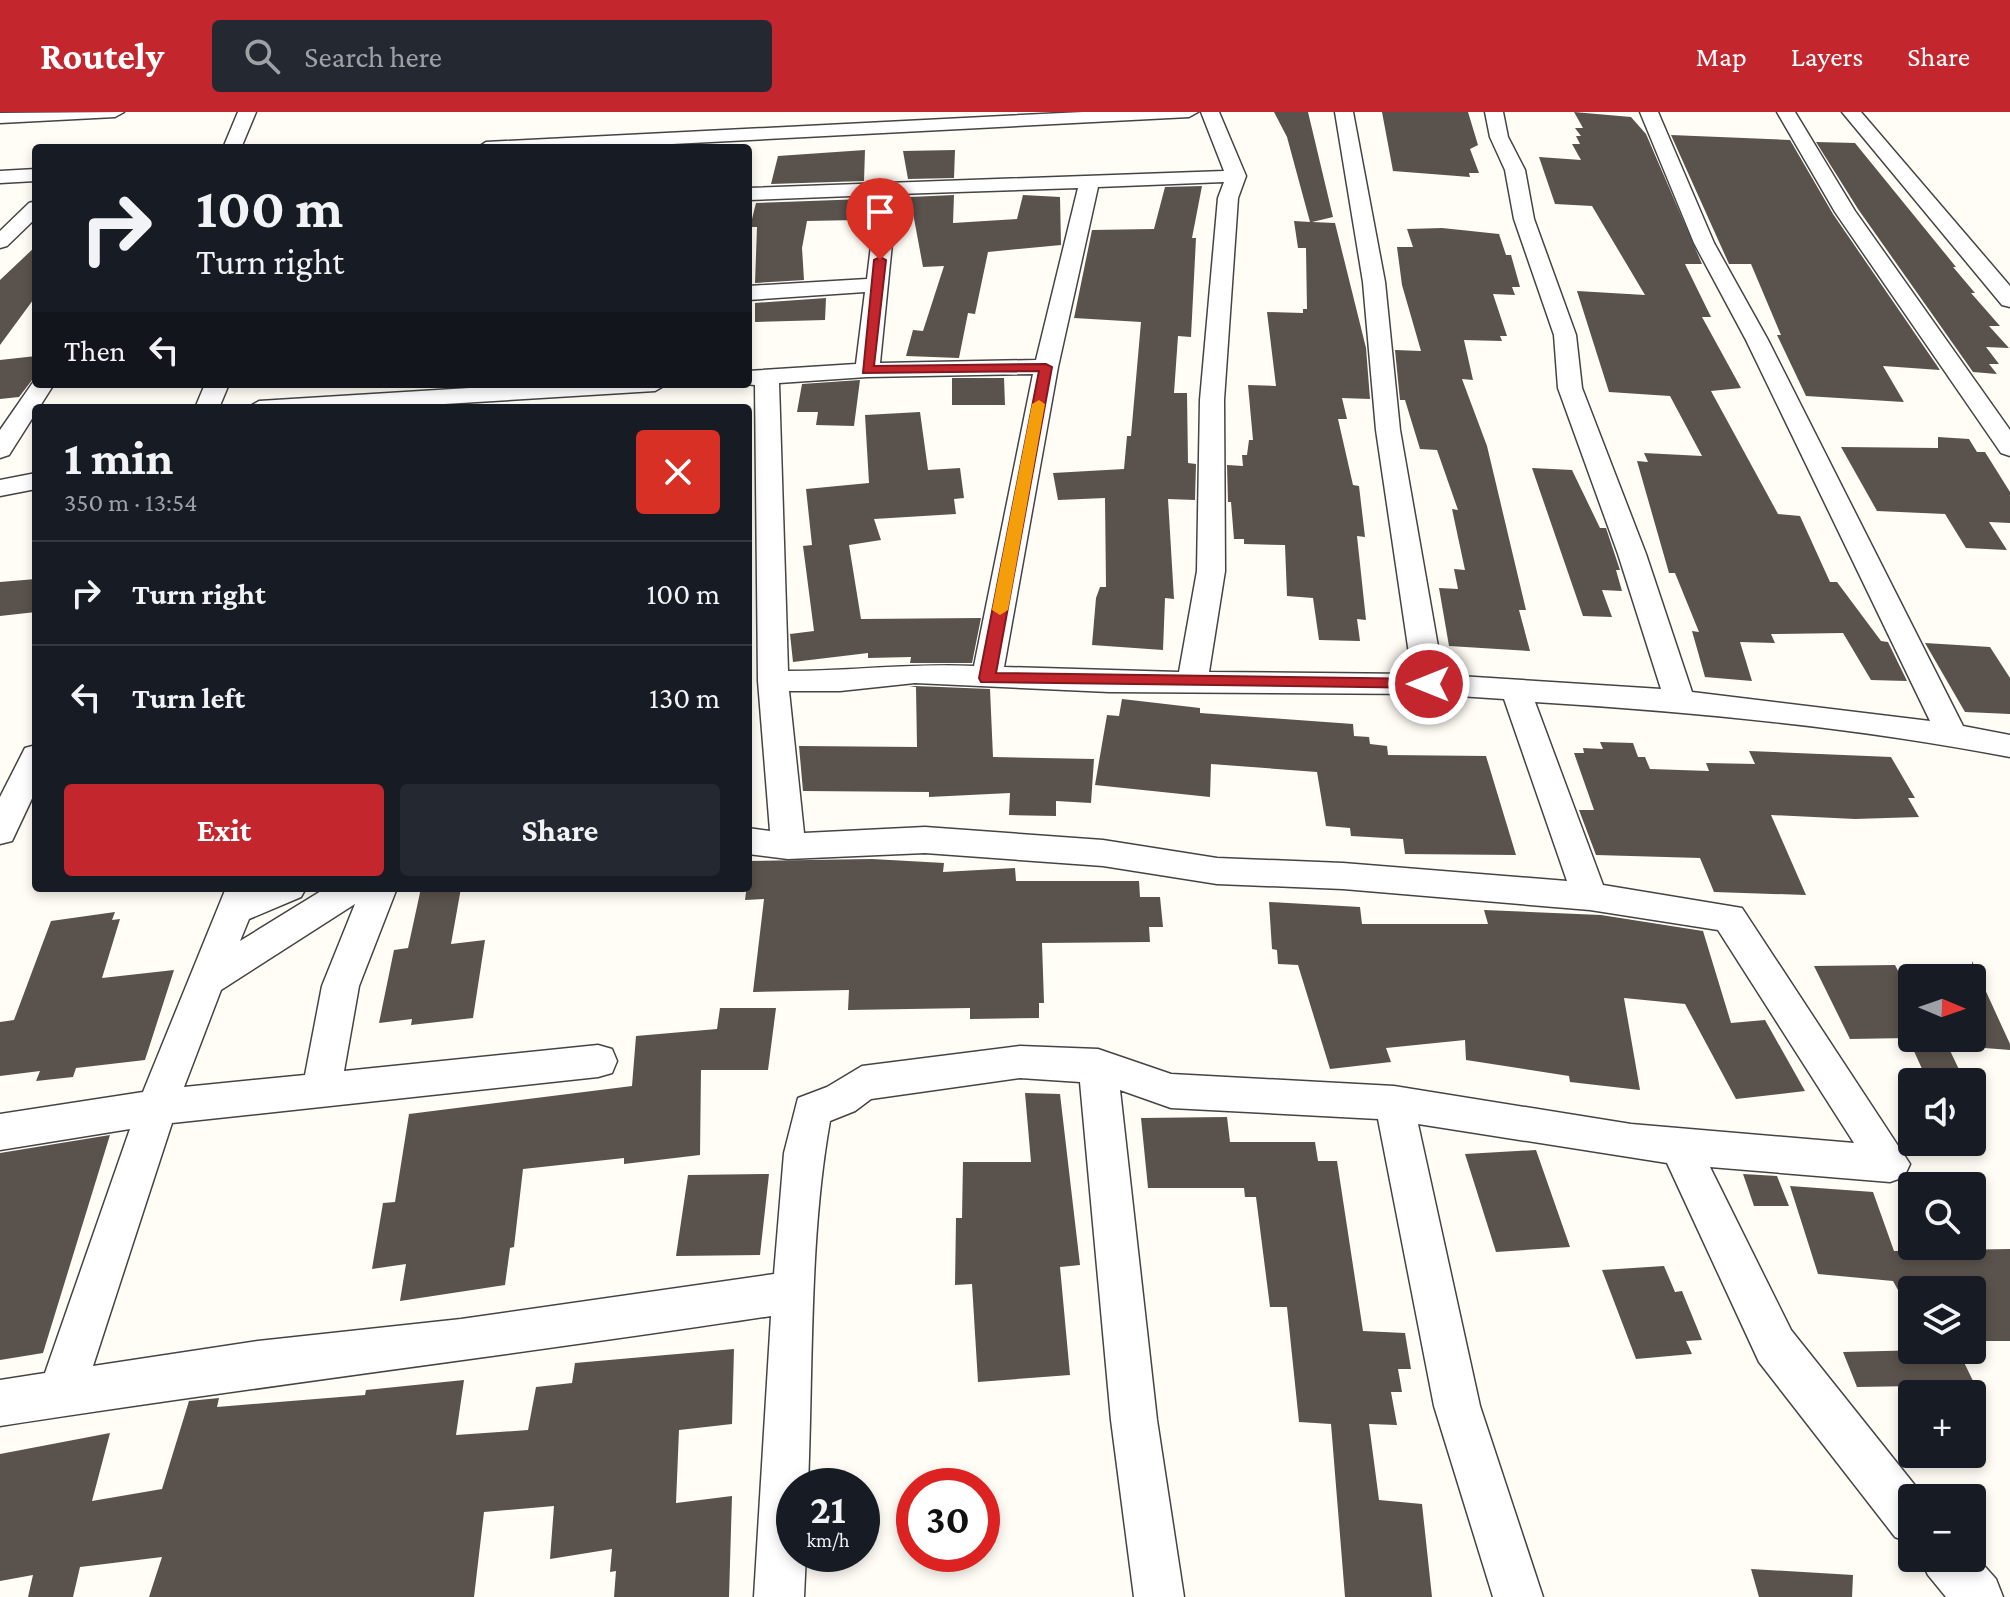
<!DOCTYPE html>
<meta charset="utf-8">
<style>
:root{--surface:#171b24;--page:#242831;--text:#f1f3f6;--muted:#9ea1a6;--line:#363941;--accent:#c4262e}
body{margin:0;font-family:"Crimson Pro",serif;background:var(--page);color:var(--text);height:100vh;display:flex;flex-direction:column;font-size:30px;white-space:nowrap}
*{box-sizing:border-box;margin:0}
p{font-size:26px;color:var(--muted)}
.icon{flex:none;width:44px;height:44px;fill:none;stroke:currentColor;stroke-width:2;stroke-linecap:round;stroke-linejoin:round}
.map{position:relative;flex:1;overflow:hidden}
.sheet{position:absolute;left:32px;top:292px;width:720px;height:488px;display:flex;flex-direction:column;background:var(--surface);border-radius:8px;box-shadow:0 4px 12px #0003}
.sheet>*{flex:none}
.banner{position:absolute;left:32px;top:32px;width:720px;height:244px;border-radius:8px;box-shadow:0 4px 12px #0003;background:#171b24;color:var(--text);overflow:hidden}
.needle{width:52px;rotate:92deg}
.tools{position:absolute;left:1898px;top:852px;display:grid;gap:16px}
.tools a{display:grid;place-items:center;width:88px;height:88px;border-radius:8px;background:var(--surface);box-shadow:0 4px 12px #0003;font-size:40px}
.speed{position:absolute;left:776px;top:1356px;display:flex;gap:16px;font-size:40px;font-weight:700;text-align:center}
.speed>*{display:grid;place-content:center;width:104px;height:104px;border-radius:50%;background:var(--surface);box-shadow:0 4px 12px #0003;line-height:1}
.speed small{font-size:20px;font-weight:400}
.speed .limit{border:12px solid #d22;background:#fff;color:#111}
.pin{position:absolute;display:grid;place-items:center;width:68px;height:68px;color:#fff;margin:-82px -34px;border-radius:50% 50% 50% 0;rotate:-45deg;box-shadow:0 0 8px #0007}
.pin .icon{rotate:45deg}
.me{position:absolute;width:88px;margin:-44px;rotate:270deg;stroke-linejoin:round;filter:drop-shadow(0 0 6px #0008)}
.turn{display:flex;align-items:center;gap:28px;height:168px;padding:0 32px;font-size:36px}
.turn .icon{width:104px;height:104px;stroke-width:2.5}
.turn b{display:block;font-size:56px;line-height:68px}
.then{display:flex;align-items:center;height:76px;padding:0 32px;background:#0003;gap:16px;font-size:30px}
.round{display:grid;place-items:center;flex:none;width:84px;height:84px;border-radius:8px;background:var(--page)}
.headline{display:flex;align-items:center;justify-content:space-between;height:136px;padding:0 32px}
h1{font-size:48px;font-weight:700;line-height:60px}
.cta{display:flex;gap:16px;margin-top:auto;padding:16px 32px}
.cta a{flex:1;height:92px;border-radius:8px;background:var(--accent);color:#fff;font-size:32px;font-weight:700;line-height:92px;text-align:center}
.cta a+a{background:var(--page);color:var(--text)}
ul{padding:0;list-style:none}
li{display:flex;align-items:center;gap:24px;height:104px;padding:0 32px;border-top:2px solid var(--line)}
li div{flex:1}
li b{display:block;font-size:30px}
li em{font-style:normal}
header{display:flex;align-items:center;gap:48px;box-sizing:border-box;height:112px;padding:0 40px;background:var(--accent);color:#fff}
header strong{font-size:38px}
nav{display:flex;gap:44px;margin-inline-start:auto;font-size:28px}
.search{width:560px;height:72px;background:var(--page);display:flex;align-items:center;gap:20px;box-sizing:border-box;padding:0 28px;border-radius:8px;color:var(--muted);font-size:30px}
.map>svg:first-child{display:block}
</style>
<header>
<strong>Routely</strong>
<div class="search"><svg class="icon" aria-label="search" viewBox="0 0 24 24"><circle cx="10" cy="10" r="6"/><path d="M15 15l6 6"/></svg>Search here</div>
<nav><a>Map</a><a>Layers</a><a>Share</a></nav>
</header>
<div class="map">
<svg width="2010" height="1485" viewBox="0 0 2010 1485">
<rect width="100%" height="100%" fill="#fffdf5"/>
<!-- building -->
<path fill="#5a524d" d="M 1274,0 L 1308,0 L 1333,105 L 1312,110 L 1335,111 L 1366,236 L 1370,287 L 1342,286 L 1347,307 L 1338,307 L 1353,373 L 1359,374 L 1365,425 L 1357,424 L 1366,508 L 1357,507 L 1360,529 L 1319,528 L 1313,486 L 1287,484 L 1285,433 L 1244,432 L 1244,427 L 1234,427 L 1231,390 L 1228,390 L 1227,353 L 1243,354 L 1242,343 L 1247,343 L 1249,328 L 1253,328 L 1248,273 L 1276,274 L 1267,200 L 1303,201 L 1303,197 L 1307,197 L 1306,136 L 1298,136 L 1294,109 L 1310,110 L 1287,25 Z
M 1382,0 L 1468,0 L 1478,33 L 1470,37 L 1479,61 L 1469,61 L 1470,65 L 1393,59 Z
M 1574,0 L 1631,5 L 1646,22 L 1702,152 L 1685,152 L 1711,205 L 1702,205 L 1741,276 L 1711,279 L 1778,402 L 1800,404 L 1830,470 L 1837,470 L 1881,529 L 1888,530 L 1907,569 L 1871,568 L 1843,521 L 1771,522 L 1775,531 L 1740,530 L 1752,569 L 1705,565 L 1692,519 L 1699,520 L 1675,461 L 1669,461 L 1637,349 L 1648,350 L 1644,341 L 1702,344 L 1670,284 L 1609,280 L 1577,179 L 1645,183 L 1592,94 L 1555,92 L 1539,45 L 1581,48 L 1572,32 L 1580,32 L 1576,24 L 1581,24 L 1575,16 L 1583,16 Z
M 1671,23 L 1790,28 L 1833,102 L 1940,258 L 1883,254 L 1904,290 L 1806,284 L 1777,223 L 1781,223 L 1751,152 L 1729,152 Z
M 1816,30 L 1855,31 L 1956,155 L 1953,155 L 1975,181 L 1971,181 L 2000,214 L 1989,214 L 2009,236 L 1986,235 L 1999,252 L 1989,252 L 1997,262 L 1973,260 L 1858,97 Z
M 865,38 L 864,69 L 771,72 L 778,44 Z
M 955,38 L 954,66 L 908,67 L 903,39 Z
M 1202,74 L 1192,126 L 1196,126 L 1191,225 L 1178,224 L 1174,281 L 1187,281 L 1188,351 L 1196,352 L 1195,388 L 1168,387 L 1174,487 L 1165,486 L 1163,538 L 1092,533 L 1096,486 L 1100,475 L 1106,475 L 1105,386 L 1058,388 L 1053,361 L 1124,357 L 1127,324 L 1131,324 L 1141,210 L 1074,206 L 1092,118 L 1154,117 L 1165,75 Z
M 954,83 L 953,111 L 1017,107 L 1023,83 L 1060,85 L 1061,133 L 988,140 L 975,202 L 968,201 L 959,246 L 906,244 L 913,218 L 923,219 L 944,154 L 923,155 L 910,85 Z
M 864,87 L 863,102 L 858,103 L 857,108 L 807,109 L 802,136 L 804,168 L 755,171 L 757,115 L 750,115 L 756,91 Z
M 1442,116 L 1499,122 L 1506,143 L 1511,143 L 1520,175 L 1512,175 L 1515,183 L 1493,182 L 1507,224 L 1500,224 L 1502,229 L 1464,228 L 1473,268 L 1462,267 L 1487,334 L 1526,498 L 1519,498 L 1530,539 L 1449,534 L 1439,476 L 1458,477 L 1454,457 L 1465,458 L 1452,397 L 1458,398 L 1437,338 L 1420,337 L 1405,288 L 1400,288 L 1395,238 L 1421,239 L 1402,173 L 1397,135 L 1413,135 L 1407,117 Z
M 36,134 L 36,184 L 0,233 L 0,168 Z
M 826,186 L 825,208 L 755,210 L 755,191 Z
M 36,244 L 36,263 L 19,285 L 0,287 L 0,248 Z
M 952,266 L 1004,266 L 1005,293 L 952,293 Z
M 860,268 L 854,314 L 816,313 L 818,300 L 797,300 L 802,272 Z
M 920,300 L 928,358 L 960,356 L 964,386 L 954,387 L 956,402 L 874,407 L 881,428 L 849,433 L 861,507 L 981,506 L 972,551 L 910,551 L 911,545 L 868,546 L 868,541 L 793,550 L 790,522 L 814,519 L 803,434 L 812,433 L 806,377 L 869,371 L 865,303 Z
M 1938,325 L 1969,327 L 1977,340 L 1985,340 L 2010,380 L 2010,411 L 1989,410 L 2007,438 L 1966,436 L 1945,402 L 1877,399 L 1841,335 L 1938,336 Z
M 1532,356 L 1572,358 L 1600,416 L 1606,416 L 1620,458 L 1616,458 L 1622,479 L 1602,478 L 1612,505 L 1583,504 Z
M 36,467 L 36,500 L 0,504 L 0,470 Z
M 1925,531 L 1990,535 L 2010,566 L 2010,602 L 1965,600 Z
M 915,574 L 990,577 L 993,645 L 1094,647 L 1091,691 L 1056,689 L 1056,704 L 1009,703 L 1010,681 L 929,685 L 929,680 L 803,679 L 799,634 L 917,635 L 916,575 L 909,575 Z
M 1122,587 L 1200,596 L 1200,601 L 1353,612 L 1354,624 L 1369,625 L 1370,632 L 1387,634 L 1388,643 L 1486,644 L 1516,743 L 1405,742 L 1403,727 L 1351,724 L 1350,716 L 1326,714 L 1317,660 L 1211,652 L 1210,685 L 1095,673 L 1107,603 L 1119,604 Z
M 1600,630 L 1633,631 L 1638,645 L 1645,645 L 1650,657 L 1709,659 L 1706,651 L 1755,652 L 1749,639 L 1891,645 L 1915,686 L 1908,686 L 1919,705 L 1855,707 L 1771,703 L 1806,783 L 1714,780 L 1700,746 L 1596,743 L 1579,698 L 1594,698 L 1574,641 L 1584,641 L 1583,636 L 1603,637 Z
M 872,747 L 944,751 L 943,760 L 1015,756 L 1016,769 L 1139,769 L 1140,785 L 1160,785 L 1163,815 L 1149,815 L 1150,830 L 1042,831 L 1044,891 L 1039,891 L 1039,906 L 970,907 L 970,896 L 848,898 L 849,878 L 753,880 L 764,787 L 745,788 L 750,749 Z
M 421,776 L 461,776 L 451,832 L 485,828 L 473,906 L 411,913 L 412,907 L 379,911 L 394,838 L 408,836 Z
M 1269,790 L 1360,795 L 1362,812 L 1488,812 L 1484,798 L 1601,803 L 1703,819 L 1731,911 L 1765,908 L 1805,979 L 1736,987 L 1685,892 L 1624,886 L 1640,978 L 1570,970 L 1569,964 L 1466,948 L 1465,928 L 1386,936 L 1391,950 L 1330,957 L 1298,853 L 1278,852 L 1277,838 L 1272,837 Z
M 115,800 L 112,808 L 120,807 L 102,866 L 174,858 L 145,948 L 76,956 L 73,965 L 36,969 L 40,959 L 0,964 L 0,910 L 14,908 L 51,809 Z
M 1972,849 L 2010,932 L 2010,938 L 1972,935 Z
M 1895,853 L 1912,886 L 1912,926 L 1944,926 L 1965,970 L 1928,970 L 1908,926 L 1850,927 L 1814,854 Z
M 720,896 L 776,896 L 768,958 L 701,958 L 700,1043 L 624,1052 L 624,1046 L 523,1057 L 514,1135 L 510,1136 L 505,1173 L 400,1189 L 406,1152 L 372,1157 L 383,1091 L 395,1090 L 409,1002 L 632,974 L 636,924 L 717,917 Z
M 1025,981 L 1060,982 L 1080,1153 L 1060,1155 L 1070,1263 L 978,1270 L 972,1172 L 955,1173 L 956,1106 L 962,1106 L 963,1050 L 1031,1050 Z
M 1227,1005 L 1230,1030 L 1315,1030 L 1318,1049 L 1337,1049 L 1363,1219 L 1405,1221 L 1411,1257 L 1398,1257 L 1402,1280 L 1391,1280 L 1397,1313 L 1369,1312 L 1379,1388 L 1422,1392 L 1432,1485 L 1345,1485 L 1331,1312 L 1299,1310 L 1287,1195 L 1270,1195 L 1256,1085 L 1245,1085 L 1244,1076 L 1148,1076 L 1141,1006 Z
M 110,1023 L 43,1241 L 0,1248 L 0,1041 Z
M 1536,1038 L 1570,1135 L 1496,1140 L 1465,1042 Z
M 769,1062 L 760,1143 L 676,1144 L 688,1063 Z
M 1743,1062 L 1777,1064 L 1789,1094 L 1754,1094 Z
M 1790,1074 L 1873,1080 L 1894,1139 L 2010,1137 L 2010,1229 L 1972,1229 L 1972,1178 L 1898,1178 L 1893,1169 L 1818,1162 Z
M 1664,1154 L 1675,1180 L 1682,1179 L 1702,1228 L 1686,1229 L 1692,1242 L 1636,1247 L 1602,1158 Z
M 734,1237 L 732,1312 L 679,1318 L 676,1391 L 732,1384 L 729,1485 L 614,1485 L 616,1459 L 610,1460 L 612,1437 L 550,1447 L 554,1394 L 484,1400 L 474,1485 L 149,1485 L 162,1445 L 80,1455 L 73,1485 L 28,1485 L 33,1463 L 0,1469 L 0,1342 L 110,1321 L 92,1389 L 162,1377 L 189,1289 L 219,1286 L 217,1295 L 365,1283 L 366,1278 L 464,1268 L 456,1323 L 528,1318 L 536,1275 L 572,1271 L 575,1251 Z
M 1925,1238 L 1958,1238 L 1975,1273 L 1857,1275 L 1843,1240 Z
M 1751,1457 L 1853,1463 L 1852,1485 L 1759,1485 Z"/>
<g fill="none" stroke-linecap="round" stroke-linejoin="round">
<defs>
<path id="minor" d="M 124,0 L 115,5 L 0,11 L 0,1 Z
M 238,0 L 256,0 L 241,36 L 223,36 Z
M 1083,0 L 1198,0 L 1189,5 L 595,36 L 477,36 L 486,30 Z
M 1201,0 L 1219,0 L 1246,64 L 1238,86 L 1224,288 L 1225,459 L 1209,560 L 1412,562 L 1376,318 L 1363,170 L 1335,0 L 1353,0 L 1385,170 L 1400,318 L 1443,563 L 1661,577 L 1618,442 L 1558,276 L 1554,223 L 1514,107 L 1505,58 L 1490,25 L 1485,0 L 1503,0 L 1508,25 L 1525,58 L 1534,107 L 1576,223 L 1582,276 L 1646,442 L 1692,580 L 1930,609 L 1746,228 L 1694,131 L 1640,0 L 1658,0 L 1714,131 L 1768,228 L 1963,614 L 2010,623 L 2010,645 C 1854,615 1694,600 1535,590 L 1603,773 L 1742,796 L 1910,1052 L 1904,1065 L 1890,1070 L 1710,1055 L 1791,1218 L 1925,1386 L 1912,1386 L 1912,1432 L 1895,1425 L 1759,1250 L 1667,1051 L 1418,1012 L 1480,1294 L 1543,1485 L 1493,1485 L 1434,1294 L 1378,1007 L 1171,996 L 1120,978 L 1157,1308 L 1184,1485 L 1134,1485 L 1111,1308 L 1080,970 L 1020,966 L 871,987 L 855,999 L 830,1009 C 809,1126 813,1255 808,1374 L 794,1374 L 794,1442 L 806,1442 L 804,1485 L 754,1485 L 771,1204 C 514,1243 257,1274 0,1314 L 0,1268 L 45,1261 L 130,1017 L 0,1038 L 0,1002 L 143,980 L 226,776 L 306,776 L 301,785 L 249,807 L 240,829 L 326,776 L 397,776 L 359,874 L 344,959 L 598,933 L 612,937 L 617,949 L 612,961 L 598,965 L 172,1011 L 93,1254 L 258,1229 L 461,1207 L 774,1162 L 784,1041 L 798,986 L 827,975 L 862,954 L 1020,934 L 1098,937 L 1171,962 L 1394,974 L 1631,1012 L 1854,1031 L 1718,818 L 1590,798 L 1343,777 L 1217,772 L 1103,754 L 925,741 L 788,747 L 748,742 L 748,716 L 770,719 L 758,569 L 755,273 L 744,272 L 748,272 L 748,259 L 856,252 L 865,180 L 748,188 L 748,174 L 867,167 L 877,83 L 748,88 L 748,76 L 1224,59 ZM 1224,70 L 1218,86 L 1200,288 L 1197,459 L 1179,560 L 1004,555 L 1058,255 L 1098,75 ZM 1078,76 L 1036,248 L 880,251 L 897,82 ZM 1033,262 L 974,554 C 912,551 851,559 788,559 L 779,271 L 867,265 ZM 915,571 L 1109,580 L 1429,582 L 1504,587 L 1567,769 L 1343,751 L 1217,746 L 1103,728 L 925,715 L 804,721 L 789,579 L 840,579 ZM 355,792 L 322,874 L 305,963 L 184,975 L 221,878 Z
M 1777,0 L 1795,0 L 1855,99 L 2010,318 L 2010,344 L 2001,341 L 1835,100 Z
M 1842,0 L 1861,0 L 2010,174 L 2010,195 L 2002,193 Z
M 36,57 L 36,69 L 0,71 L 0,59 Z
M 36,89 L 36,106 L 7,134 L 0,136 L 0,119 L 29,91 Z
M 36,266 L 36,272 L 54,272 L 9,343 L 0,346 L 0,318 Z
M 205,272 L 229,272 L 219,296 L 195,296 Z
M 536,272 L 667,272 L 655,279 L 379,296 L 247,296 L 259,289 Z
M 36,361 L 36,377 L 0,384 L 0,368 Z
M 36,633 L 36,678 L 12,729 L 0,732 L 0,685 L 25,636 Z
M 1972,1440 L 1996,1467 L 2003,1485 L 1946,1485 L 1928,1463 L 1920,1446 L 1972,1446 Z"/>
</defs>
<!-- minor casing -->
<use href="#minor" stroke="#444" stroke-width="3"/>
<!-- minor -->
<use href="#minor" fill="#fff" fill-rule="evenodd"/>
</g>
<!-- route -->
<path fill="#c4262e" stroke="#7f191e" stroke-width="2" d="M 880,145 L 886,148 L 874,254 L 1046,252 L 1052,255 L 996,561 L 1429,567 L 1437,572 L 1435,576 L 981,570 L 979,566 L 1039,259 L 863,261 L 874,148 Z"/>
<!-- slow -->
<path fill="#f59e0b" d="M 1039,288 L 1045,292 L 1008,498 L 1000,503 L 992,498 L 1032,292 Z"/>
</svg>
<div class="tools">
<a><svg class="needle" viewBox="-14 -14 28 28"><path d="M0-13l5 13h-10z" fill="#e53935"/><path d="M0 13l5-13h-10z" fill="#9ea1a6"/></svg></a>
<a><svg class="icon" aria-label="sound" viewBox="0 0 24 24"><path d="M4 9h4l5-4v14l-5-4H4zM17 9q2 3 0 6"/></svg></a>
<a><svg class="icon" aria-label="search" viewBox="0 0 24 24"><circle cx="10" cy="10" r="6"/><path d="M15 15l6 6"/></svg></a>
<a><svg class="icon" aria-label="layers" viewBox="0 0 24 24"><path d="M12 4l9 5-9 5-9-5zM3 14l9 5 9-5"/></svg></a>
<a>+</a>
<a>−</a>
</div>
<div class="speed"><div>21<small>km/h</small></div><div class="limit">30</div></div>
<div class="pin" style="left:880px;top:148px;background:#d93025"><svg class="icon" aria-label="arrive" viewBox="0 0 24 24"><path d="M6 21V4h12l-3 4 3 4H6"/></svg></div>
<svg class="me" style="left:1429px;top:572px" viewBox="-20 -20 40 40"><circle r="17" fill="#c4262e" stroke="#fff" stroke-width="3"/><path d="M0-11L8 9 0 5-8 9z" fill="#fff"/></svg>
<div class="banner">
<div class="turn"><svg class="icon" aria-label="right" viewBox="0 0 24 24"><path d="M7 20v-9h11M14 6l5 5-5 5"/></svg><div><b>100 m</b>Turn right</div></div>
<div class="then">Then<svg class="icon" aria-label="left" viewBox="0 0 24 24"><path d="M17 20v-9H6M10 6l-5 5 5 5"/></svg></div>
</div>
<section class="sheet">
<div class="headline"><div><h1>1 min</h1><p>350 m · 13:54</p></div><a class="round" style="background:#d93025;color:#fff"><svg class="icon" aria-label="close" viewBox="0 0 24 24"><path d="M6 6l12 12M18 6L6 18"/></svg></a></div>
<ul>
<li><svg class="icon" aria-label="right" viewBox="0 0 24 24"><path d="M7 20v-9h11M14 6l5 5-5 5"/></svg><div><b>Turn right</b></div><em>100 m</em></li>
<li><svg class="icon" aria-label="left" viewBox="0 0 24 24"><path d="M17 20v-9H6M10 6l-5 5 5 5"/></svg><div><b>Turn left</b></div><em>130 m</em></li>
</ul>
<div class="cta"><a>Exit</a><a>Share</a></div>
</section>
</div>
